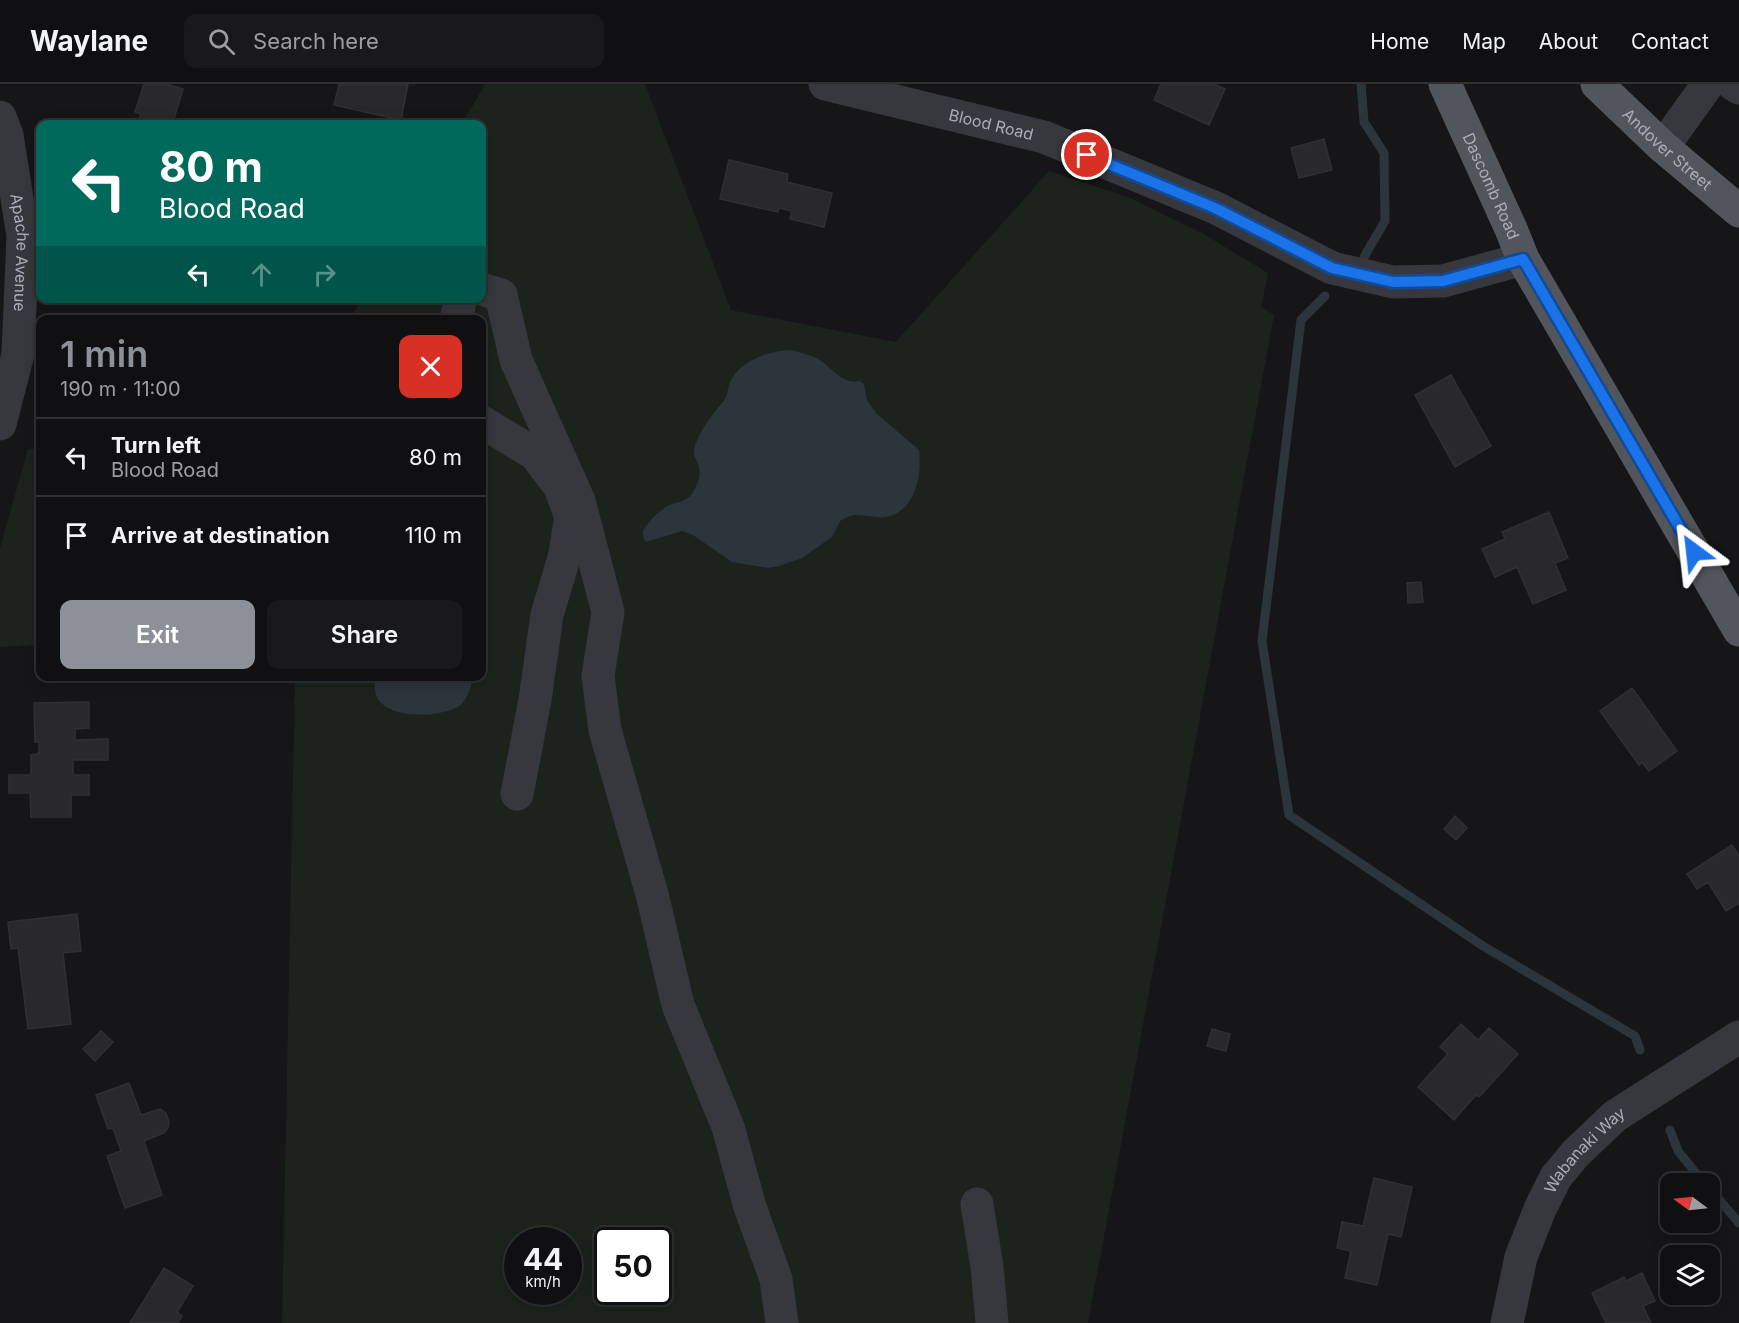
<!DOCTYPE html>
<meta charset="utf-8">
<style>
:root{--surface:#101012;--page:#19191b;--text:#f1f3f6;--muted:#9c9d9f;--line:#303032;--accent:#8c9099}
body{margin:0;font-family:Inter,sans-serif;background:var(--page);color:var(--text);height:100vh;display:flex;flex-direction:column;font-size:22px;white-space:nowrap}
*{box-sizing:border-box;margin:0}
p{font-size:20px;color:var(--muted)}
.icon{flex:none;width:33px;height:33px;fill:none;stroke:currentColor;stroke-width:2;stroke-linecap:round;stroke-linejoin:round}
.map{position:relative;flex:1;overflow:hidden}
.drawer{position:absolute;left:36px;top:231px;width:450px;height:366px;display:flex;flex-direction:column;background:var(--surface);border-radius:12px;box-shadow:0 3px 15px #0003,0 0 0 2px var(--line)}
.drawer>*{flex:none}
.guide{position:absolute;left:36px;top:36px;width:450px;height:183px;border-radius:12px;box-shadow:0 3px 15px #0003,0 0 0 2px var(--line);background:#00695c;color:#fff;overflow:hidden}
.needle{width:39px;rotate:285deg}
.controls{position:absolute;left:1660px;top:1089px;display:grid;gap:12px}
.controls a{display:grid;place-items:center;width:60px;height:60px;border-radius:12px;background:var(--surface);box-shadow:0 3px 15px #0003,0 0 0 2px var(--line);font-size:30px}
.speed{position:absolute;left:504px;top:1143px;display:flex;gap:12px;font-size:30px;font-weight:700;text-align:center}
.speed>*{display:grid;place-content:center;width:78px;height:78px;border-radius:50%;background:var(--surface);box-shadow:0 3px 15px #0003,0 0 0 2px var(--line);line-height:1}
.speed small{font-size:15px;font-weight:400}
.speed .limit{border:3px solid #111;border-radius:9px;background:#fff;color:#111}
.pin{position:absolute;display:grid;place-items:center;width:51px;height:51px;color:#fff;margin:-26px;border:3px solid #fff;border-radius:50%;box-shadow:0 2px 6px #0007}
.me{position:absolute;width:66px;margin:-33px;rotate:330deg;stroke-linejoin:round;filter:drop-shadow(0 0 4px #0008)}
.turn{display:flex;align-items:center;gap:21px;height:126px;padding:0 24px;font-size:27px}
.turn .icon{width:78px;height:78px;stroke-width:2.5}
.turn b{display:block;font-size:42px;line-height:51px}
.lanes{display:flex;align-items:center;height:57px;padding:0 24px;background:#0003;justify-content:center;gap:30px;direction:ltr}
.lanes .off{opacity:.35}
.round{display:grid;place-items:center;flex:none;width:63px;height:63px;border-radius:12px;background:var(--page)}
.headline{display:flex;align-items:center;justify-content:space-between;height:102px;padding:0 24px}
h1{font-size:36px;font-weight:600;line-height:45px;color:var(--accent)}
.primary-button{display:flex;gap:12px;margin-top:auto;padding:12px 24px}
.primary-button a{flex:1;height:69px;border-radius:12px;background:var(--accent);color:#fff;font-size:24px;font-weight:600;line-height:69px;text-align:center}
.primary-button a+a{background:var(--page);color:var(--text)}
ul{padding:0;list-style:none}
li{display:flex;align-items:center;gap:18px;height:78px;padding:0 24px;border-top:2px solid var(--line)}
li div{flex:1}
li b{display:block;font-size:22px}
li em{font-style:normal}
header{display:flex;align-items:center;gap:36px;box-sizing:border-box;height:84px;padding:0 30px;background:var(--surface);border-bottom:2px solid var(--line)}
header strong{font-size:28px}
nav{display:flex;gap:33px;margin-inline-start:auto;font-size:21px}
.search{width:420px;height:54px;background:var(--page);display:flex;align-items:center;gap:15px;box-sizing:border-box;padding:0 21px;border-radius:12px;color:var(--muted);font-size:22px}
.map>svg:first-child{display:block}
</style>
<header>
<strong>Waylane</strong>
<div class="search"><svg class="icon" aria-label="search" viewBox="0 0 24 24"><circle cx="10" cy="10" r="6"/><path d="M15 15l6 6"/></svg>Search here</div>
<nav><a>Home</a><a>Map</a><a>About</a><a>Contact</a></nav>
</header>
<div class="map">
<svg width="1739" height="1239" viewBox="0 0 1739 1239">
<rect width="100%" height="100%" fill="#161618"/>
<!-- green -->
<path fill="#1c231d" fill-rule="evenodd" d="M 485,0 L 645,0 L 731,226 L 896,258 L 1049,87 L 1128,113 L 1202,149 L 1268,189 L 1261,223 L 1274,231 L 1088,1239 L 282,1239 L 295,593 L 482,592 L 482,236 L 350,235 L 362,215 L 482,214 L 482,40 L 462,40 ZM 518,1156 L 568,1156 L 568,1208 L 518,1208 ZM 608,1156 L 658,1156 L 658,1208 L 608,1208 Z
M 28,365 L 40,365 L 40,561 L 0,563 L 0,464 Z"/>
<!-- water -->
<path fill="#2c353c" d="M 790,266 C 799,268 811,271 818,275 C 831,282 842,302 860,297 L 864,300 L 867,316 L 877,330 L 919,366 C 922,391 916,426 887,433 C 876,435 864,430 854,431 C 849,432 844,435 840,437 L 832,453 L 802,474 L 779,482 L 768,484 L 732,478 L 693,451 L 682,447 L 646,458 L 643,453 L 643,446 C 649,437 657,429 666,423 C 676,417 687,419 693,408 C 699,399 702,388 697,378 C 696,375 694,372 694,369 C 694,354 713,329 723,318 C 728,312 727,307 729,301 C 737,277 768,267 790,266 Z
M 375,593 L 375,592 L 473,593 C 471,604 468,615 459,622 C 441,634 385,636 376,611 C 374,606 375,598 375,593 Z"/>
<g fill="none" stroke-linecap="round" stroke-linejoin="round">
<!-- stream -->
<path stroke="#2c353c" stroke-width="9" d="M 1361,0 L 1364,38 L 1384,69 L 1385,137 L 1364,173
M 1325,212 L 1301,236 L 1262,557 L 1289,731 L 1483,862 L 1635,952 L 1640,966
M 1670,1046 L 1678,1067 L 1705,1100
M 1710,1105 L 1739,1139"/>
</g>
<!-- building -->
<path fill="#29292c" stroke="#303034" stroke-width="1.5" d="M 144,0 L 166,0 L 183,5 L 173,38 L 180,40 L 137,40 L 141,30 L 135,28 Z
M 339,0 L 408,0 L 401,36 L 334,21 Z
M 1161,0 L 1214,0 L 1225,5 L 1209,41 L 1154,16 Z
M 1324,55 L 1332,86 L 1299,94 L 1291,64 Z
M 729,76 L 788,90 L 787,98 L 832,109 L 824,143 L 790,135 L 792,127 L 779,124 L 778,128 L 720,115 Z
M 1451,291 L 1491,362 L 1455,383 L 1415,311 Z
M 1549,428 L 1568,474 L 1555,479 L 1566,506 L 1533,520 L 1517,483 L 1495,493 L 1482,465 L 1505,455 L 1502,448 Z
M 1421,498 L 1423,518 L 1408,519 L 1407,499 Z
M 1632,604 L 1677,667 L 1649,687 L 1642,678 L 1639,681 L 1600,627 Z
M 89,618 L 89,644 L 75,645 L 75,656 L 108,655 L 108,676 L 73,676 L 73,691 L 89,691 L 89,711 L 71,711 L 71,733 L 31,733 L 30,709 L 9,709 L 9,691 L 31,691 L 31,671 L 39,670 L 39,658 L 35,658 L 34,619 Z
M 1455,732 L 1467,744 L 1456,756 L 1444,745 Z
M 1732,761 L 1739,772 L 1739,819 L 1726,827 L 1708,798 L 1697,805 L 1687,790 Z
M 77,830 L 81,867 L 63,869 L 71,940 L 28,945 L 18,864 L 11,865 L 8,838 Z
M 1461,940 L 1478,956 L 1489,944 L 1518,970 L 1479,1013 L 1476,1011 L 1454,1036 L 1418,1003 L 1448,970 L 1440,963 Z
M 1212,945 L 1230,950 L 1226,967 L 1207,962 Z
M 101,947 L 113,958 L 95,977 L 83,965 Z
M 129,999 L 141,1031 L 160,1025 L 166,1029 L 169,1038 L 168,1044 L 164,1049 L 144,1057 L 162,1111 L 125,1124 L 107,1072 L 121,1067 L 113,1044 L 108,1045 L 96,1011 Z
M 1374,1094 L 1412,1103 L 1401,1153 L 1388,1150 L 1377,1201 L 1345,1194 L 1351,1167 L 1337,1164 L 1342,1138 L 1363,1142 Z
M 164,1184 L 193,1202 L 177,1228 L 182,1232 L 178,1239 L 130,1239 Z
M 1642,1189 L 1655,1217 L 1643,1222 L 1651,1239 L 1606,1239 L 1592,1209 L 1624,1193 L 1626,1197 Z"/>
<g fill="none" stroke-linecap="round" stroke-linejoin="round">
<!-- minor -->
<g stroke="#37383d" stroke-width="33">
<path id="s1" d="M 825,0 L 1044,53 L 1216,124 L 1332,184 L 1393,198 L 1443,197 L 1523,175"/>
<path d="M 1733,0 L 1739,4"/>
<path id="s2" d="M 0,33 L 7,51 L 23,152 L 18,270 L 0,340"/>
<path d="M 1663,63 L 1708,0"/>
<path d="M 482,205 L 501,211 L 516,276 L 579,417 L 608,528 L 598,592 L 605,646 L 652,810 L 678,921 L 728,1043 L 750,1123 L 776,1195 L 782,1239"/>
<path d="M 456,236 L 461,214"/>
<path d="M 482,338 L 535,370 L 560,403 L 571,433 L 564,474 L 547,531 L 535,616 L 517,710"/>
<path d="M 977,1120 L 987,1183 L 992,1239"/>
<path id="s3" d="M 1507,1239 L 1521,1173 L 1540,1125 L 1556,1093 L 1576,1069 L 1615,1032 L 1739,953"/>
</g>
<!-- major -->
<g stroke="#53555c" stroke-width="33">
<path id="s4" d="M 1445,0 L 1511,145 L 1523,175 L 1739,546"/>
<path id="s5" d="M 1597,0 L 1663,63 L 1739,127"/>
</g>
</g>
<g fill="none" stroke-linecap="round" stroke-linejoin="round">
<defs>
<path id="route" d="M 1087,71 L 1215,124 L 1332,184 L 1393,198 L 1443,197 L 1523,175 L 1694,468"/>
</defs>
<!-- route casing -->
<use href="#route" stroke="#114b97" stroke-width="15"/>
<!-- route -->
<use href="#route" stroke="#1a73e8" stroke-width="10"/>
</g>
<g text-anchor="middle" dominant-baseline="central" stroke-width="6" stroke-linejoin="round" paint-order="stroke">
<!-- street labels -->
<g font-size="16" fill="#a8adb8" stroke="#111113">
<text stroke="none"><textPath href="#s1" startOffset="171">Blood Road</textPath></text>
<text stroke="none"><textPath href="#s5" startOffset="96">Andover Street</textPath></text>
<text stroke="none"><textPath href="#s4" startOffset="112">Dascomb Road</textPath></text>
<text stroke="none"><textPath href="#s2" startOffset="138">Apache Avenue</textPath></text>
<text stroke="none"><textPath href="#s3" startOffset="194">Wabanaki Way</textPath></text>
</g>
</g>
</svg>
<div class="controls">
<a><svg class="needle" viewBox="-14 -14 28 28"><path d="M0-13l5 13h-10z" fill="#e53935"/><path d="M0 13l5-13h-10z" fill="#9c9d9f"/></svg></a>
<a><svg class="icon" aria-label="layers" viewBox="0 0 24 24"><path d="M12 4l9 5-9 5-9-5zM3 14l9 5 9-5"/></svg></a>
</div>
<div class="speed"><div>44<small>km/h</small></div><div class="limit">50</div></div>
<div class="pin" style="left:1087px;top:71px;background:#d93025"><svg class="icon" aria-label="arrive" viewBox="0 0 24 24"><path d="M6 21V4h12l-3 4 3 4H6"/></svg></div>
<svg class="me" style="left:1694px;top:468px" viewBox="-20 -20 40 40"><path d="M0-17L14 15 0 8-14 15z" fill="#1a73e8" stroke="#fff" stroke-width="4"/></svg>
<div class="guide">
<div class="turn"><svg class="icon" aria-label="left" viewBox="0 0 24 24"><path d="M17 20v-9H6M10 6l-5 5 5 5"/></svg><div><b>80 m</b>Blood Road</div></div>
<div class="lanes"><svg class="icon" aria-label="left" viewBox="0 0 24 24"><path d="M17 20v-9H6M10 6l-5 5 5 5"/></svg><svg class="icon off" aria-label="ahead" viewBox="0 0 24 24"><path d="M12 20V5M6 11l6-6 6 6"/></svg><svg class="icon off" aria-label="right" viewBox="0 0 24 24"><path d="M7 20v-9h11M14 6l5 5-5 5"/></svg></div>
</div>
<section class="drawer">
<div class="headline"><div><h1>1 min</h1><p>190 m · 11:00</p></div><a class="round" style="background:#d93025;color:#fff"><svg class="icon" aria-label="close" viewBox="0 0 24 24"><path d="M6 6l12 12M18 6L6 18"/></svg></a></div>
<ul>
<li><svg class="icon" aria-label="left" viewBox="0 0 24 24"><path d="M17 20v-9H6M10 6l-5 5 5 5"/></svg><div><b>Turn left</b><p>Blood Road</p></div><em>80 m</em></li>
<li><svg class="icon" aria-label="arrive" viewBox="0 0 24 24"><path d="M6 21V4h12l-3 4 3 4H6"/></svg><div><b>Arrive at destination</b></div><em>110 m</em></li>
</ul>
<div class="primary-button"><a>Exit</a><a>Share</a></div>
</section>
</div>
